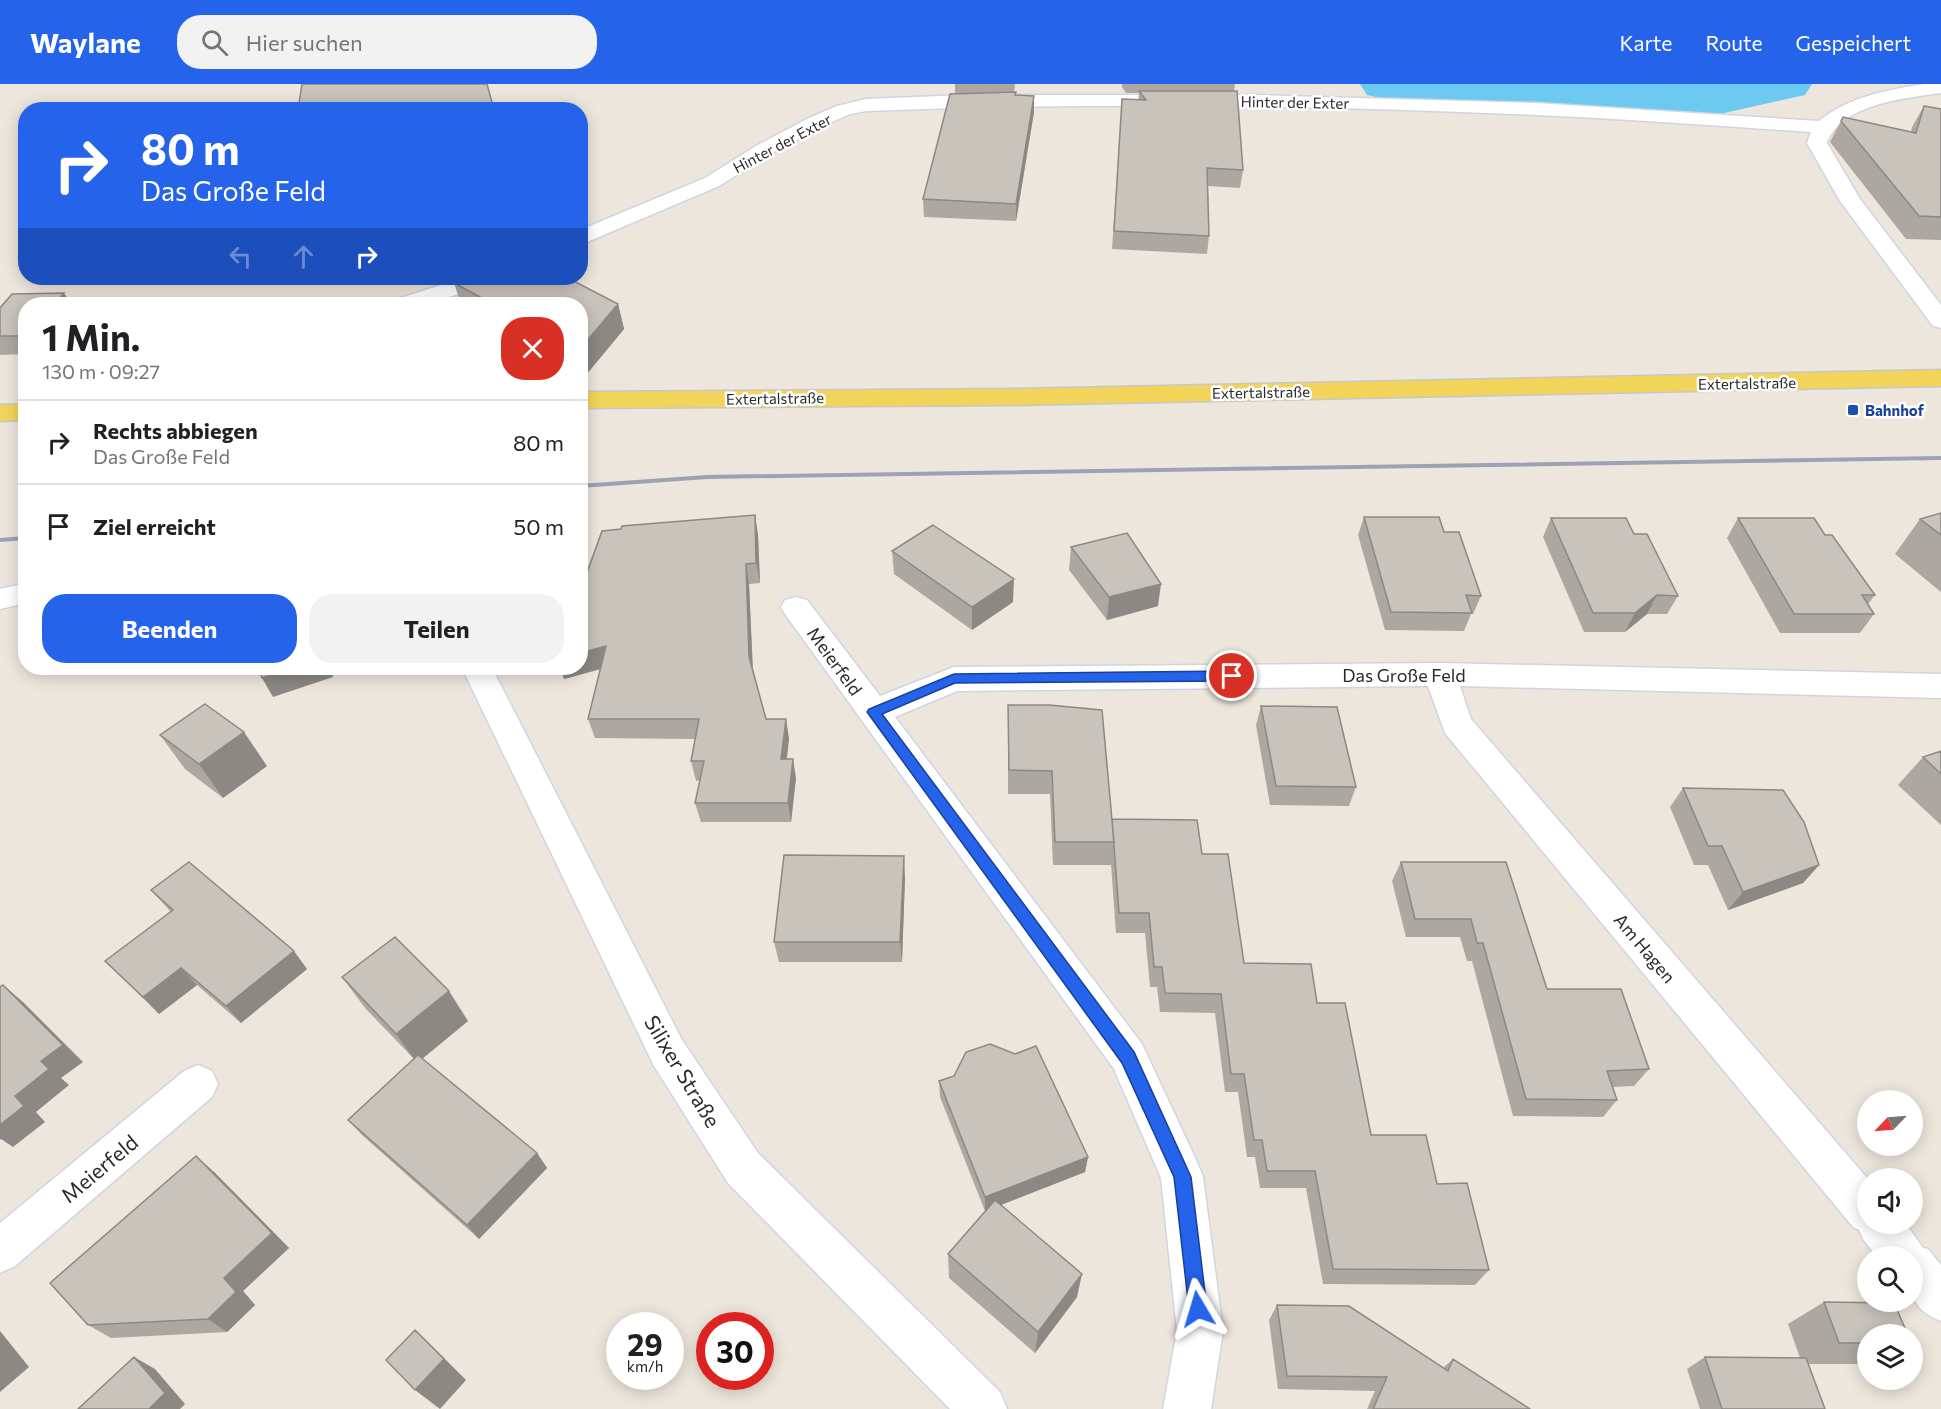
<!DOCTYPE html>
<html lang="de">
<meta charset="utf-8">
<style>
:root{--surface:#fff;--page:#f2f2f2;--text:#202124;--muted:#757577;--line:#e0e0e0;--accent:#2563eb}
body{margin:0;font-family:Commissioner,sans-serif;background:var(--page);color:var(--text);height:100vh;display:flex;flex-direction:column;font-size:22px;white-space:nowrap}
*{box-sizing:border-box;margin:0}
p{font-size:20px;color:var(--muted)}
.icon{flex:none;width:33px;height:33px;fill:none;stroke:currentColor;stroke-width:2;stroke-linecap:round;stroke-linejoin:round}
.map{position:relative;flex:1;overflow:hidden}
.side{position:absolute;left:18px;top:213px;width:570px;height:378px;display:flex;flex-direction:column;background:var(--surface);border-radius:24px;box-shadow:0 3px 15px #0003}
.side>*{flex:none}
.top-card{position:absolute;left:18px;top:18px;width:570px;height:183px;border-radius:24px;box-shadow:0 3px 15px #0003;background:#2563eb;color:#fff;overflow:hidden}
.needle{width:39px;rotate:245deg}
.tools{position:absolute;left:1857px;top:1006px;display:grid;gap:12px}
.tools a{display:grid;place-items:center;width:66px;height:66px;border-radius:50%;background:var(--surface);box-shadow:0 3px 15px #0003;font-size:30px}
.speed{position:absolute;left:606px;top:1228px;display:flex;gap:12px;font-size:30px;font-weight:700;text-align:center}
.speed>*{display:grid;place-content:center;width:78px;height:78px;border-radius:50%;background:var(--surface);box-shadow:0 3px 15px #0003;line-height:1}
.speed small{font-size:15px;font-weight:400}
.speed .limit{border:9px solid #d22;background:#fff;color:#111}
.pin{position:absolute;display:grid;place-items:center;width:51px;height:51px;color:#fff;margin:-26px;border:3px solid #fff;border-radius:50%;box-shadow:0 2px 6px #0007}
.me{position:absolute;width:66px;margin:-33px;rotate:353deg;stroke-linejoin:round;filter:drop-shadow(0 0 4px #0008)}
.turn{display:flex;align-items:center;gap:21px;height:126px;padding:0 24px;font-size:27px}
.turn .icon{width:78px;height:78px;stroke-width:2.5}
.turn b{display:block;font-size:42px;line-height:51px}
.lanes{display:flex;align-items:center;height:57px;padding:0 24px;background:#0003;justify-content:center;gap:30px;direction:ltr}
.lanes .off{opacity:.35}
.round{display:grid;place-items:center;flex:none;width:63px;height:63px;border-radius:24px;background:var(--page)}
.overview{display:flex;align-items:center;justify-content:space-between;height:102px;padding:0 24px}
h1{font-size:36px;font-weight:700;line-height:45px}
.button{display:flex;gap:12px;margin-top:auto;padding:12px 24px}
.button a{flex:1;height:69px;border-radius:24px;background:var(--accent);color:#fff;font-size:24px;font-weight:700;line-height:69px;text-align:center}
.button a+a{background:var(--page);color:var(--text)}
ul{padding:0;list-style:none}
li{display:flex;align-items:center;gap:18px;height:84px;padding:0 24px;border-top:2px solid var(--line)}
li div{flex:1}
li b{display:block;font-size:22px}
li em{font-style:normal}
header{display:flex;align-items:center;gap:36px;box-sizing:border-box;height:84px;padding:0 30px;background:var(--accent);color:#fff}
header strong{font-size:28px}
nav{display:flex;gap:33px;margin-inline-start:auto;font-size:21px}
.search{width:420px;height:54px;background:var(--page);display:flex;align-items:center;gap:15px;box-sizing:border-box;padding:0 21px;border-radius:24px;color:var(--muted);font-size:22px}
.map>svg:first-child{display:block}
</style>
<header>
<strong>Waylane</strong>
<div class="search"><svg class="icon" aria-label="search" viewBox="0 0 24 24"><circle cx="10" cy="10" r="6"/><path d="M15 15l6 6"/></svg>Hier suchen</div>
<nav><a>Karte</a><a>Route</a><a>Gespeichert</a></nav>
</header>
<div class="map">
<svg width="1941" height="1325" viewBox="0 0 1941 1325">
<rect width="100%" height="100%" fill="#ede6dc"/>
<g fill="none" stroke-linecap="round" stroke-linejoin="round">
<!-- river -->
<path fill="#6ccaf1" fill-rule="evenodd" d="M 1360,0 L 1812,0 L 1805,11 L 1711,32 L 1426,24 L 1367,11 Z"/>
<defs>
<path id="minor" d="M 1924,0 L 1941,0 L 1941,9 C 1905,14 1841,20 1827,59 L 1860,115 L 1941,221 L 1941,244 L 1933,242 L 1840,117 L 1807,59 L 1811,48 C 1720,42 1628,35 1536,31 C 1313,21 1089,18 866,27 L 850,30 L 823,42 L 770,70 L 719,102 L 580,161 L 580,146 L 705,94 L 756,62 L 809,34 L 837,22 L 866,15 L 965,11 L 1253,11 L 1536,19 L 1819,37 C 1848,13 1887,6 1924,0 Z
M 463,194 L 496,194 L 493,199 L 427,220 L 393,220 L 397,215 Z
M 26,499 L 26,519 L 0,525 L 0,505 Z
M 796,513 L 807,516 L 880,612 L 954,583 L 1440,579 L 1941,590 L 1941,614 L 1460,602 L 1471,635 L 1868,1095 L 1868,1140 L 1906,1140 L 1923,1164 L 1928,1165 L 1941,1181 L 1941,1237 C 1906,1223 1912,1206 1912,1173 L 1877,1173 L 1863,1155 L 1859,1146 L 1853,1143 L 1445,649 L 1428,602 L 957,607 L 895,633 L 1142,960 L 1197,1078 L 1203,1093 L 1223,1247 L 1211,1325 L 1163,1325 L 1177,1247 L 1161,1094 L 1114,985 L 785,530 L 781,523 L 785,516 Z
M 462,584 L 492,584 L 682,956 L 758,1069 L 1000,1308 L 1007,1325 L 950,1325 L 728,1099 L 654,982 Z
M 198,981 L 212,987 L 218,1000 L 212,1013 L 15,1182 L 0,1189 L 0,1139 L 184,987 Z"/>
<path id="major" d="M 1941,286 L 1941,302 L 1010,321 L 580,324 L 580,308 L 1010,305 Z
M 26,320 L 26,336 L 0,337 L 0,321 Z"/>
</defs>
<!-- minor casing -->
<use href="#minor" stroke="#d1d4e3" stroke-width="3"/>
<!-- major casing -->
<use href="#major" stroke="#c8c8c8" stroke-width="3"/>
<!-- minor -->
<use href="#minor" fill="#fff" fill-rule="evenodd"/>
<!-- major -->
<use href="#major" fill="#f3d45a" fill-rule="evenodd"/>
<!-- rail -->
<path stroke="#9ea1b5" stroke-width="4" d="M 580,402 L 707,393 L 1941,374
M 0,456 L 26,454"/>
</g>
<!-- wall -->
<path fill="#aca8a1" d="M 955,0 L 1015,0 L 1014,9 L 1016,11 L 1034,28 L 1016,137 L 924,133 L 923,115 L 997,9 L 955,9 Z
M 1122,0 L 1235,0 L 1234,7 L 1243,86 L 1240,104 L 1208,102 L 1209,152 L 1207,170 L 1112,165 L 1122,15 L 1138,16 L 1139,9 L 1126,9 L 1122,3 Z
M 1924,22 L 1941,25 L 1941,156 L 1906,155 L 1830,58 L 1841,37 L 1911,48 L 1912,43 Z
M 454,199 L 618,220 L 624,245 L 586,291 L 580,290 L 580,220 L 461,220 Z
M 26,220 L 26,270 L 0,271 L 0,224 Z
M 1941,429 L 1941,508 L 1895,470 L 1920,435 Z
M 755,431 L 758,451 L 760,499 L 749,500 L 753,585 L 766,635 L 786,635 L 789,655 L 787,675 L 796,694 L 791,738 L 701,738 L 695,719 L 700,696 L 696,697 L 691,677 L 695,655 L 595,654 L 588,635 L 600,585 L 564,595 Z
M 1364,433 L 1444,448 L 1481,512 L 1473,530 L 1471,530 L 1464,547 L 1385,546 L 1358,451 Z
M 1551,434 L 1634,450 L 1678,512 L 1667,530 L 1647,530 L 1625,548 L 1584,548 L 1543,453 Z
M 1738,434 L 1825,451 L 1875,511 L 1868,520 L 1874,530 L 1860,549 L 1780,549 L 1727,454 Z
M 1071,463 L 1158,522 L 1107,536 L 1069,486 Z
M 892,467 L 1013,518 L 972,546 L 894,490 Z
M 1008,621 L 1112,736 L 1202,770 L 1244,879 L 1317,919 L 1371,1051 L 1437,1100 L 1489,1186 L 1475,1201 L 1323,1200 L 1306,1104 L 1260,1104 L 1255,1073 L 1247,1073 L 1238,1008 L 1225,1008 L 1215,929 L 1160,928 L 1157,903 L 1150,903 L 1145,849 L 1116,849 L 1111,780 L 1111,781 L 1053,781 L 1050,710 L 1008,710 Z
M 1261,622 L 1356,703 L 1349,722 L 1270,721 L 1256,641 Z
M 160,651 L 267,682 L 223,714 L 185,685 Z
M 1941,667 L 1941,741 L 1898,701 L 1923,673 Z
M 1683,704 L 1819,781 L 1803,799 L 1728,826 L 1708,781 L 1694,781 L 1670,723 Z
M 1401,778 L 1506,778 L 1547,905 L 1649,985 L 1634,1002 L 1613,1003 L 1617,1016 L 1603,1033 L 1513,1032 L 1472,877 L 1467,877 L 1460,853 L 1406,853 L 1392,797 Z
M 905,793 L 902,878 L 779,878 L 774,858 Z
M 151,806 L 307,885 L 241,939 L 197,901 L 159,930 L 105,877 L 171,828 Z
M 342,893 L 468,937 L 422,975 L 537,1069 L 547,1084 L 479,1155 L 362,1051 L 348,1036 L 414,975 L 365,924 Z
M 939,997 L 1088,1073 L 1085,1088 L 1001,1121 L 1077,1213 L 1035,1269 L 949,1194 L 948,1170 L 985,1127 L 940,1013 Z
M 214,1088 L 289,1164 L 243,1207 L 255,1221 L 227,1248 L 111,1254 L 88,1241 Z
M 1824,1218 L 1868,1259 L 1868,1280 L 1808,1280 L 1825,1325 L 1700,1325 L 1687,1285 L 1705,1273 L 1800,1274 L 1788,1240 Z
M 1277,1221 L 1443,1284 L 1453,1275 L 1530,1325 L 1367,1325 L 1375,1307 L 1278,1305 L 1269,1236 Z"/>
<!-- shaded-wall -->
<path fill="#8c8883" d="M 1034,12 L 1034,28 L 1016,137 L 1016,120 Z
M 493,22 L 495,26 L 467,26 Z
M 64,209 L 71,220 L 55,220 Z
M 618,220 L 624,245 L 586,291 L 580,271 L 580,265 Z
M 755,431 L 758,451 L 760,499 L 756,479 Z
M 746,480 L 749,500 L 753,593 L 749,573 Z
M 1014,495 L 1013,518 L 972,546 L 972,523 Z
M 1161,500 L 1158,522 L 1107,536 L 1109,513 Z
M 1657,511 L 1647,530 L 1625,548 L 1635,529 Z
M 606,562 L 612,582 L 564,595 L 560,584 L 580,584 L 580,569 Z
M 293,584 L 330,584 L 333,593 L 273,613 L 262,594 Z
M 786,635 L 789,655 L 784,694 L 781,675 Z
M 244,648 L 267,682 L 223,714 L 199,680 Z
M 793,675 L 796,694 L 791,738 L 788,719 Z
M 904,772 L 905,793 L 902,878 L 900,858 Z
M 1819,781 L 1803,799 L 1728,826 L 1743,808 Z
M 294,867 L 307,885 L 241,939 L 226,922 Z
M 181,884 L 197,901 L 159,930 L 143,913 Z
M 3,901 L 23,918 L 83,978 L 61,994 L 69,1001 L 36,1028 L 45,1038 L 13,1063 L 1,1055 L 0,1056 L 0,1041 L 15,1012 L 41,977 Z
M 449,907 L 468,937 L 417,979 L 396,950 Z
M 537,1069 L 547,1084 L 479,1155 L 467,1141 Z
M 196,1072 L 214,1088 L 289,1164 L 243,1207 L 255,1221 L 227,1248 L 208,1235 Z
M 1088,1073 L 1085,1088 L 985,1127 L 985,1113 Z
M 1082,1190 L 1077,1213 L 1035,1269 L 1038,1248 Z
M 415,1246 L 438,1268 L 466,1296 L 440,1325 L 415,1306 Z
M 0,1247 L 29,1283 L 0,1308 Z
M 134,1273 L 155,1285 L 185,1320 L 180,1325 L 149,1325 Z"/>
<!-- building -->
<path fill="#c8c3bb" stroke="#8c8883" stroke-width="1.5" d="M 302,0 L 487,0 L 493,22 L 467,26 L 298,26 Z
M 1139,7 L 1237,7 L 1243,86 L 1207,84 L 1209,152 L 1114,147 L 1122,15 L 1146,16 Z
M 1016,8 L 1015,11 L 1034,12 L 1016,120 L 923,115 L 950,10 Z
M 1924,22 L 1941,25 L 1941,133 L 1919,132 L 1841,37 L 1843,33 L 1916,49 Z
M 465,194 L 568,194 L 618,220 L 580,265 L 580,220 L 493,220 L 454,199 Z
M 64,209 L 55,220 L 26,220 L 26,252 L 0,252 L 0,224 L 12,210 Z
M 1941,429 L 1941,451 L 1920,435 Z
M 755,431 L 756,479 L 746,480 L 749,573 L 766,635 L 786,635 L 781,675 L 793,675 L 788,719 L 695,719 L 704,677 L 691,677 L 699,635 L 588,635 L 606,562 L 580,569 L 580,508 L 602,447 L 621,445 L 622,442 Z
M 1364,433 L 1439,433 L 1444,448 L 1459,448 L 1481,512 L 1466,511 L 1472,529 L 1391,528 Z
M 1551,434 L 1626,434 L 1634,450 L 1647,450 L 1678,512 L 1657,511 L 1635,529 L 1593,529 Z
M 1738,434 L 1814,434 L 1825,451 L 1832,451 L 1875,511 L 1862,511 L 1874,530 L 1794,530 Z
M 933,441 L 1014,495 L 972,523 L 892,467 Z
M 1127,449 L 1161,500 L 1109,513 L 1071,463 Z
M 259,584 L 293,584 L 262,594 Z
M 205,620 L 244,648 L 199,680 L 160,651 Z
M 1008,621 L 1049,621 L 1102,626 L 1114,758 L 1055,758 L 1052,687 L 1009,686 Z
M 1261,622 L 1337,623 L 1356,703 L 1276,702 Z
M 1941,667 L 1941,690 L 1923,673 Z
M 1683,704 L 1783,706 L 1804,738 L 1819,781 L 1743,808 L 1722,762 L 1708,762 Z
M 1112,735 L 1197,736 L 1202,770 L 1228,770 L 1244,879 L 1311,880 L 1317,919 L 1345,919 L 1371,1051 L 1426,1051 L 1437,1100 L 1467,1099 L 1489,1186 L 1333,1185 L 1315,1087 L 1267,1087 L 1262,1056 L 1254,1056 L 1244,990 L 1231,990 L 1221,910 L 1165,909 L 1162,883 L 1154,883 L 1149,829 L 1119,829 Z
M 784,771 L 904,772 L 900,858 L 774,858 Z
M 189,778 L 294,867 L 226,922 L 181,884 L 143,913 L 105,877 L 173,826 L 151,806 Z
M 1401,778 L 1506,778 L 1547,905 L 1621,905 L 1649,985 L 1607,987 L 1617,1016 L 1526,1015 L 1483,859 L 1477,859 L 1471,835 L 1415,835 Z
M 395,853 L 449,907 L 396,950 L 342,893 Z
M 3,901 L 63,961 L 41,977 L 49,985 L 15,1012 L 24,1022 L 0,1041 L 0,903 Z
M 990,960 L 1015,970 L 1036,962 L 1088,1073 L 985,1113 L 939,997 L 954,992 L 966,968 Z
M 418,971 L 537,1069 L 467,1141 L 348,1036 Z
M 196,1072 L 272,1149 L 224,1194 L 236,1208 L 208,1235 L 88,1241 L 50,1199 Z
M 995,1116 L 1082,1190 L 1038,1248 L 948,1170 Z
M 1824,1218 L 1894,1219 L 1908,1251 L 1868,1251 L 1868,1259 L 1839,1259 Z
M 1277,1221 L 1349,1222 L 1448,1287 L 1453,1275 L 1530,1325 L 1373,1325 L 1387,1293 L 1287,1292 Z
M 415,1246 L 444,1275 L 415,1306 L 386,1276 Z
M 134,1273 L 165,1309 L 149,1325 L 78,1325 Z
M 1705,1273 L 1806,1274 L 1825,1325 L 1722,1325 Z"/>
<!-- route -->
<path fill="#2563eb" stroke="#184099" stroke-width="1.5" d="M 1232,587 L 1238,592 L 1232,597 L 955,599 L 882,630 L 1134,968 L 1191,1093 L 1207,1225 L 1204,1232 L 1198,1235 L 1191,1232 L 1189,1225 L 1174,1093 L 1122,979 L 867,628 L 869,625 L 954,590 Z"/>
<!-- markers -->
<rect fill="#1a4fb4" stroke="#fff" stroke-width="2" x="1847" y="320" width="12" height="12" rx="3"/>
<g text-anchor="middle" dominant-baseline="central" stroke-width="5" stroke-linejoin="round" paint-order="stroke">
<!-- far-street labels -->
<g font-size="15" fill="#2a2a2a" stroke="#fff">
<text transform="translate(1295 18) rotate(1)">Hinter der Exter</text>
<text transform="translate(782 59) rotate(-28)">Hinter der Exter</text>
<text transform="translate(1747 299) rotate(-1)">Extertalstraße</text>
<text transform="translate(1261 308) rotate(-1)">Extertalstraße</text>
<text transform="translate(775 314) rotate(-1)">Extertalstraße</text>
</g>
<!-- far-transit labels -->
<g font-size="15" font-weight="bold" fill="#164399" stroke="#fff" text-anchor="start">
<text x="1865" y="326">Bahnhof</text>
</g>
<!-- street labels -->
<g font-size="18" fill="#2a2a2a" stroke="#fff">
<text transform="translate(835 577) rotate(54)">Meierfeld</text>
<text x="1404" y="591">Das Große Feld</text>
<text transform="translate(1645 864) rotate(50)">Am Hagen</text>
</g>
<!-- near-street labels -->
<g font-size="21" fill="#2a2a2a" stroke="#fff">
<text transform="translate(683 987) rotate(59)">Silixer Straße</text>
<text transform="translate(99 1084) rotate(-40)">Meierfeld</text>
</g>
</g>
</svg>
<div class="tools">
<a><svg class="needle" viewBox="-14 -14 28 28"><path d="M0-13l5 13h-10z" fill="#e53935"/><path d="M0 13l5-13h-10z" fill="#757577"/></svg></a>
<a><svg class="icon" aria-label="sound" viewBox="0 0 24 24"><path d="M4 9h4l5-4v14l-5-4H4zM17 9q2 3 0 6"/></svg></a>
<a><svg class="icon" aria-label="search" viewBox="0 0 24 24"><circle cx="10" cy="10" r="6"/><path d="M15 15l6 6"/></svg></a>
<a><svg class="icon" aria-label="layers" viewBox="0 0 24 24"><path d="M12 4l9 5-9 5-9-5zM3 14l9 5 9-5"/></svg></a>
</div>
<div class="speed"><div>29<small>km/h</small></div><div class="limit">30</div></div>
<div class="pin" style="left:1232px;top:592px;background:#d93025"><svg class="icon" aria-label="arrive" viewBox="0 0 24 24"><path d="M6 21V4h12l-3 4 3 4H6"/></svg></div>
<svg class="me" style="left:1198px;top:1225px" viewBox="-20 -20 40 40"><path d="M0-17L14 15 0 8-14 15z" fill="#2563eb" stroke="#fff" stroke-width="4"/></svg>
<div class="top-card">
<div class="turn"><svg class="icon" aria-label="right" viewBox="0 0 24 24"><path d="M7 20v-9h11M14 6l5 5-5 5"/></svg><div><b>80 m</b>Das Große Feld</div></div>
<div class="lanes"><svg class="icon off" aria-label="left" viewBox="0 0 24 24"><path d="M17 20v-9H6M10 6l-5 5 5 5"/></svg><svg class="icon off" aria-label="ahead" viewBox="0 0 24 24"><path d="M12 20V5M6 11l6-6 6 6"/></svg><svg class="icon" aria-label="right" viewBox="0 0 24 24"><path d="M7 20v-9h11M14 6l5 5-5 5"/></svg></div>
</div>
<section class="side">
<div class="overview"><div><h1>1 Min.</h1><p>130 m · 09:27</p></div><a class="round" style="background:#d93025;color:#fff"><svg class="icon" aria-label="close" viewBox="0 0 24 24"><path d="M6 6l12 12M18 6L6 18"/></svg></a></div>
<ul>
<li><svg class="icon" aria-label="right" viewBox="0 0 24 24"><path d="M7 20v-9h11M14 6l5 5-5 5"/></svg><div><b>Rechts abbiegen</b><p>Das Große Feld</p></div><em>80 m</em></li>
<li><svg class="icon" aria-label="arrive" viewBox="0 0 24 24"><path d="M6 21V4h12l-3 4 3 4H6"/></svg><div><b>Ziel erreicht</b></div><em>50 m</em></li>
</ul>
<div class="button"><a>Beenden</a><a>Teilen</a></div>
</section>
</div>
